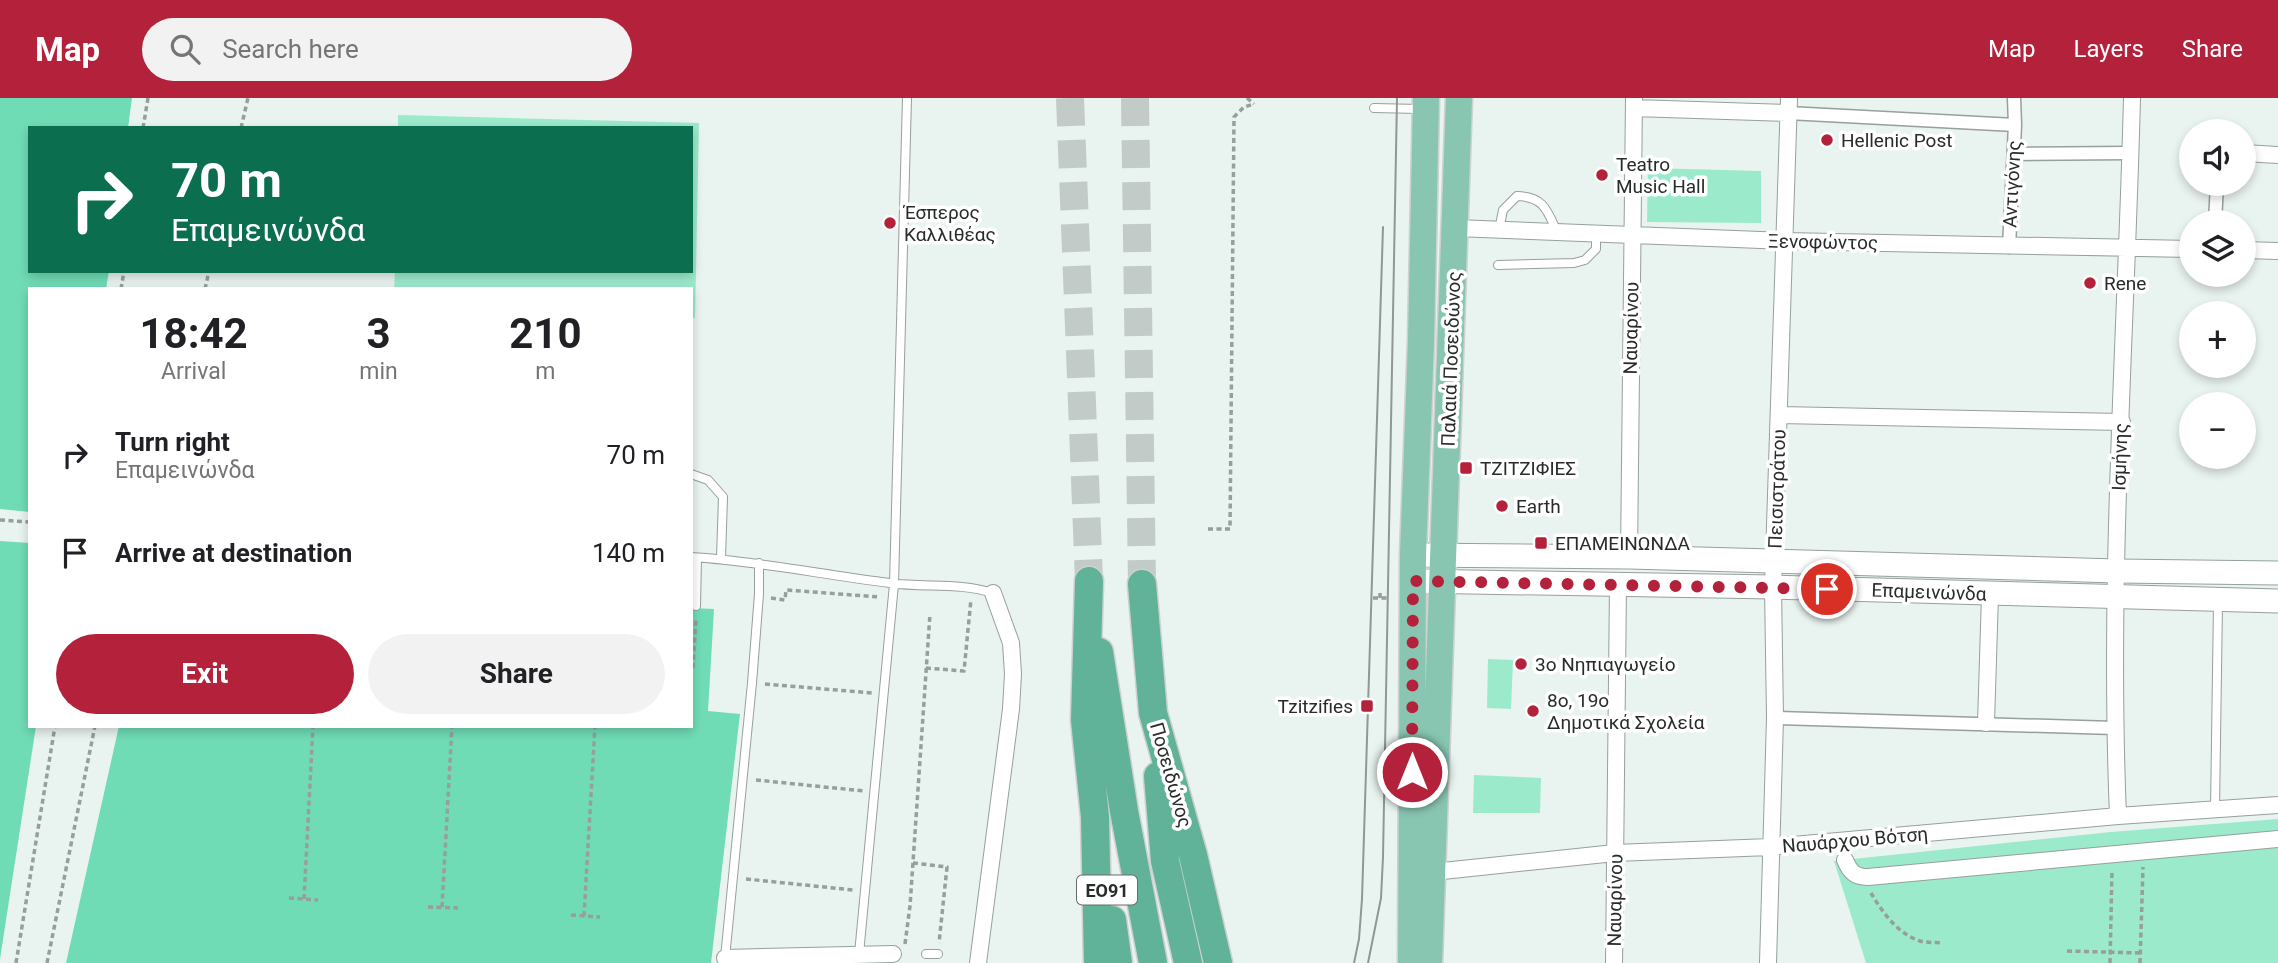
<!DOCTYPE html>
<meta charset="utf-8">
<style>
:root{--surface:#fff;--page:#f2f2f2;--text:#202124;--muted:#757577;--accent:#b3213a}
body{margin:0;font-family:Roboto,sans-serif;background:var(--page);color:var(--text);height:100vh;display:flex;flex-direction:column;font-size:26px;white-space:nowrap}
*{box-sizing:border-box;margin:0}
p{font-size:23px;color:var(--muted)}
.icon{flex:none;width:38px;height:38px;fill:none;stroke:currentColor;stroke-width:2;stroke-linecap:round;stroke-linejoin:round}
.map{position:relative;flex:1;overflow:hidden}
.sheet{position:absolute;left:28px;top:189px;width:665px;height:441px;display:flex;flex-direction:column;background:var(--surface);border-radius:0px;box-shadow:0 4px 10px #0003}
.sheet>*{flex:none}
.banner{position:absolute;left:28px;top:28px;width:665px;height:147px;border-radius:0px;box-shadow:0 4px 10px #0003;background:#0b6e4f;color:#fff;overflow:hidden}
.tools{position:absolute;left:2179px;top:21px;display:grid;gap:14px}
.tools a{display:grid;place-items:center;width:77px;height:77px;border-radius:50%;background:var(--surface);box-shadow:0 4px 10px #0003;font-size:35px}
.pin{position:absolute;display:grid;place-items:center;width:60px;height:60px;color:#fff;margin:-30px;border:4px solid #fff;border-radius:50%;box-shadow:0 2px 7px #0007}
.me{position:absolute;width:77px;margin:-38px;rotate:0deg;stroke-linejoin:round;filter:drop-shadow(0 0 5px #0008)}
.turn{display:flex;align-items:center;gap:24px;height:147px;padding:0 28px;font-size:32px}
.turn .icon{width:91px;height:91px;stroke-width:2.5}
.turn b{display:block;font-size:49px;line-height:60px}
.eta{display:flex;justify-content:space-evenly;align-items:center;height:119px;text-align:center}
.eta b{font-size:42px;font-weight:700;line-height:49px}
.button{display:flex;gap:14px;margin-top:auto;padding:14px 28px}
.button a{flex:1;height:80px;border-radius:42px;background:var(--accent);color:#fff;font-size:28px;font-weight:700;line-height:80px;text-align:center}
.button a+a{background:var(--page);color:var(--text)}
ul{padding:0;list-style:none}
li{display:flex;align-items:center;gap:21px;height:98px;padding:0 28px}
li div{flex:1}
li b{display:block;font-size:26px}
li em{font-style:normal}
header{display:flex;align-items:center;gap:42px;box-sizing:border-box;height:98px;padding:0 35px;background:var(--accent);color:#fff}
header strong{font-size:33px}
nav{display:flex;gap:38px;margin-inline-start:auto;font-size:24px}
.search{width:490px;height:63px;background:var(--page);display:flex;align-items:center;gap:18px;box-sizing:border-box;padding:0 24px;border-radius:38px;color:var(--muted);font-size:26px}
.map>svg:first-child{display:block}
</style>
<header>
<strong>Map</strong>
<div class="search"><svg class="icon" aria-label="search" viewBox="0 0 24 24"><circle cx="10" cy="10" r="6"/><path d="M15 15l6 6"/></svg>Search here</div>
<nav><a>Map</a><a>Layers</a><a>Share</a></nav>
</header>
<div class="map">
<svg width="2278" height="865" viewBox="0 0 2278 865">
<rect width="100%" height="100%" fill="#e9f3ef"/>
<!-- green -->
<path fill="#9ceacc" d="M 398,17 L 699,25 L 695,220 L 691,220 L 691,191 L 394,191 L 395,173 L 691,173 L 691,30 L 398,30 Z
M 1648,70 L 1761,73 L 1761,125 L 1647,124 Z
M 1488,561 L 1513,562 L 1511,611 L 1487,610 Z
M 1474,677 L 1541,680 L 1540,715 L 1473,715 Z
M 2278,721 L 2278,865 L 1866,865 L 1834,763 L 2111,734 Z"/>
<!-- water -->
<path fill="#70dcb6" d="M 0,0 L 132,0 L 128,30 L 30,30 L 30,173 L 109,173 L 106,191 L 30,191 L 30,414 L 0,411 Z
M 0,443 L 30,445 L 30,628 L 36,628 L 0,861 Z
M 691,510 L 714,511 L 708,613 L 740,616 L 711,865 L 66,865 L 119,628 L 691,628 Z"/>
<g fill="none" stroke-linecap="round" stroke-linejoin="round">
<!-- trunk-tunnel -->
<path stroke="#c2cbc7" stroke-width="28" stroke-dasharray="28 14" stroke-linecap="butt" d="M 1070,0 L 1089,483
M 1135,0 L 1142,486"/>
<defs>
<path id="service" d="M 1374,10 L 1420,11
M 1499,132 L 1503,112 L 1517,98 C 1544,99 1547,112 1557,134
M 1498,167 L 1574,165 L 1585,162 L 1596,151 L 1596,137
M 691,376 L 708,382 L 723,399 L 721,460
M 691,459 C 758,463 824,477 890,485 C 925,490 959,484 993,495
M 696,508 L 697,460
M 2215,712 L 2218,505
M 859,856 L 894,486 L 907,0
M 926,856 L 938,856
M 725,860 L 752,585 L 759,496 L 759,465"/>
<path id="pedestrian" d="M 2014,0 L 2015,27
M 1788,15 L 2015,27 L 2009,149
M 2014,56 L 2130,55
M 2215,124 L 2217,86
M 1775,620 L 2114,630"/>
<path id="minor" d="M 1634,10 L 1788,15
M 2244,55 L 2278,57
M 1455,130 L 1784,143 L 2191,151
M 2244,152 L 2278,153
M 1780,317 L 2122,324
M 1629,459 L 1634,0
M 1986,625 L 1990,497
M 2118,718 C 2108,479 2126,239 2132,0
M 1845,762 C 1850,774 1855,779 1868,779 L 2278,741
M 1433,774 L 1615,755 L 1770,749 L 2118,718 L 2278,707
M 725,860 L 893,856
M 978,865 L 1011,611 L 1013,576 L 1011,545 L 993,495
M 1614,865 L 1618,486
M 1768,865 L 1775,620 L 1773,489 L 1789,0"/>
<path id="secondary" d="M 1413,457 L 1629,459 L 2117,473 L 2278,475
M 1413,483 L 1773,489 L 2278,503"/>
<path id="primary" d="M 1411,865 L 1413,457 L 1421,243 L 1426,0
M 1429,865 L 1459,0"/>
<path id="trunk" d="M 1089,483 L 1085,622 L 1095,719 L 1098,865
M 1142,486 L 1153,615 L 1193,757 L 1218,865
M 1099,554 L 1124,713 L 1153,865
M 1158,678 L 1165,763 L 1188,865
M 1112,822 L 1118,865"/>
</defs>
<!-- service casing -->
<use href="#service" stroke="#96a09c" stroke-width="10"/>
<!-- pedestrian casing -->
<use href="#pedestrian" stroke="#96a09c" stroke-width="15"/>
<!-- minor casing -->
<use href="#minor" stroke="#96a09c" stroke-width="18"/>
<!-- secondary casing -->
<use href="#secondary" stroke="#96a09c" stroke-width="25"/>
<!-- primary casing -->
<use href="#primary" stroke="#cfd0d0" stroke-width="29"/>
<!-- trunk casing -->
<use href="#trunk" stroke="#cfd0d0" stroke-width="31"/>
<!-- path -->
<path stroke="#979e9b" stroke-width="3.5" stroke-dasharray="5 3.5" stroke-linecap="butt" d="M 1247,0 L 1254,6
M 143,30 L 148,0
M 241,30 L 248,0
M 121,191 L 124,173
M 205,191 L 209,173
M 0,422 L 30,424
M 1208,431 L 1230,431 L 1234,19 L 1244,9 L 1254,6
M 771,500 L 785,502 L 786,492 L 880,499
M 1373,500 L 1387,500
M 1380,500 L 1380,492
M 693,570 L 696,521
M 926,570 L 964,573 L 971,501
M 765,586 L 872,595
M 756,682 L 864,693
M 913,765 L 947,769 L 939,845
M 746,781 L 853,792
M 1871,795 C 1882,814 1898,836 1920,843 C 1927,845 1935,844 1943,845
M 289,800 L 318,802
M 304,801 L 313,628
M 428,809 L 458,810
M 442,809 L 452,628
M 571,817 L 600,819
M 584,818 L 595,628
M 905,846 L 910,808 L 930,516
M 2067,853 L 2140,855
M 16,865 L 55,628
M 47,865 L 95,628
M 2110,865 L 2112,772
M 2140,865 L 2143,769"/>
<!-- service -->
<use href="#service" stroke="#fff" stroke-width="8"/>
<!-- pedestrian -->
<use href="#pedestrian" stroke="#fff" stroke-width="12"/>
<!-- minor -->
<use href="#minor" stroke="#fff" stroke-width="16"/>
<!-- secondary -->
<use href="#secondary" stroke="#fff" stroke-width="23"/>
<!-- primary -->
<use href="#primary" stroke="#88c6b2" stroke-width="26"/>
<!-- trunk -->
<use href="#trunk" stroke="#60b398" stroke-width="28"/>
<!-- tram -->
<path stroke="#909794" stroke-width="2" d="M 1354,865 L 1359,841 L 1362,801 L 1383,129
M 1368,865 L 1381,800 L 1383,759 L 1397,0"/>
</g>
<g fill="none" stroke-linecap="round" stroke-linejoin="round">
<!-- route -->
<path stroke="#b3213a" stroke-width="12" stroke-dasharray="0 21.6" d="M 1412,674 L 1413,483 L 1827,491"/>
</g>
<!-- markers -->
<g fill="#b3213a" stroke="#fff" stroke-width="2.5">
<circle cx="1827" cy="42" r="7"/>
<circle cx="1602" cy="77" r="7"/>
<circle cx="890" cy="125" r="7"/>
<circle cx="2090" cy="185" r="7"/>
<rect x="1459" y="363" width="14" height="14" rx="3.5"/>
<circle cx="1502" cy="408" r="7"/>
<rect x="1534" y="438" width="14" height="14" rx="3.5"/>
<circle cx="1521" cy="566" r="7"/>
<rect x="1360" y="601" width="14" height="14" rx="3.5"/>
<circle cx="1533" cy="613" r="7"/>
</g>
<g text-anchor="middle" dominant-baseline="central" stroke-width="7" stroke-linejoin="round" paint-order="stroke">
<!-- shield labels -->
<rect fill="#fff" stroke="#686b69" stroke-width="2" x="1077" y="777.5" width="60" height="29" rx="5"/>
<g font-size="18" font-weight="bold" fill="#272b29">
<text x="1107" y="792">ΕΟ91</text>
</g>
<!-- poi labels -->
<g font-size="19" fill="#272b29" stroke="#fff" text-anchor="start">
<text x="1841" y="42">Hellenic Post</text>
<text x="1616" y="66">Teatro<tspan x="1616" dy="22">Music Hall</tspan></text>
<text x="904" y="114">Έσπερος<tspan x="904" dy="22">Καλλιθέας</tspan></text>
<text x="2104" y="185">Rene</text>
<text x="1480" y="370">ΤΖΙΤΖΙΦΙΕΣ</text>
<text x="1516" y="408">Earth</text>
<text x="1555" y="445">ΕΠΑΜΕΙΝΩΝΔΑ</text>
<text x="1535" y="566">3ο Νηπιαγωγείο</text>
<text x="1547" y="602">8ο, 19ο<tspan x="1547" dy="22">Δημοτικά Σχολεία</tspan></text>
<text x="1353" y="608" text-anchor="end">Tzitzifies</text>
</g>
<!-- street labels -->
<g font-size="19" fill="#272b29" stroke="#fff">
<text transform="translate(2012 86) rotate(-87)">Αντιγόνης</text>
<text transform="translate(1823 144) rotate(1)">Ξενοφώντος</text>
<text transform="translate(1631 230) rotate(-89)">Ναυαρίνου</text>
<text transform="translate(1451 261) rotate(-88)">Παλαιά Ποσειδώνος</text>
<text transform="translate(2120 359) rotate(-88)">Ισμήνης</text>
<text transform="translate(1777 391) rotate(-88)">Πεισιστράτου</text>
<text transform="translate(1929 494) rotate(2)">Επαμεινώνδα</text>
<text transform="translate(1171 677) rotate(74)">Ποσειδώνος</text>
<text transform="translate(1855 742) rotate(-5)">Ναυάρχου Βότση</text>
<text transform="translate(1615 802) rotate(-89)">Ναυαρίνου</text>
</g>
</g>
</svg>
<div class="tools">
<a><svg class="icon" aria-label="sound" viewBox="0 0 24 24"><path d="M4 9h4l5-4v14l-5-4H4zM17 9q2 3 0 6"/></svg></a>
<a><svg class="icon" aria-label="layers" viewBox="0 0 24 24"><path d="M12 4l9 5-9 5-9-5zM3 14l9 5 9-5"/></svg></a>
<a>+</a>
<a>−</a>
</div>
<div class="pin" style="left:1827px;top:491px;background:#d93025"><svg class="icon" aria-label="arrive" viewBox="0 0 24 24"><path d="M6 21V4h12l-3 4 3 4H6"/></svg></div>
<svg class="me" style="left:1412px;top:674px" viewBox="-20 -20 40 40"><circle r="17" fill="#b3213a" stroke="#fff" stroke-width="3"/><path d="M0-11L8 9 0 5-8 9z" fill="#fff"/></svg>
<div class="banner">
<div class="turn"><svg class="icon" aria-label="right" viewBox="0 0 24 24"><path d="M7 20v-9h11M14 6l5 5-5 5"/></svg><div><b>70 m</b>Επαμεινώνδα</div></div>
</div>
<section class="sheet">
<div class="eta">
<div><b>18:42</b><p>Arrival</p></div>
<div><b>3</b><p>min</p></div>
<div><b>210</b><p>m</p></div>
</div>
<ul>
<li><svg class="icon" aria-label="right" viewBox="0 0 24 24"><path d="M7 20v-9h11M14 6l5 5-5 5"/></svg><div><b>Turn right</b><p>Επαμεινώνδα</p></div><em>70 m</em></li>
<li><svg class="icon" aria-label="arrive" viewBox="0 0 24 24"><path d="M6 21V4h12l-3 4 3 4H6"/></svg><div><b>Arrive at destination</b></div><em>140 m</em></li>
</ul>
<div class="button"><a>Exit</a><a>Share</a></div>
</section>
</div>
